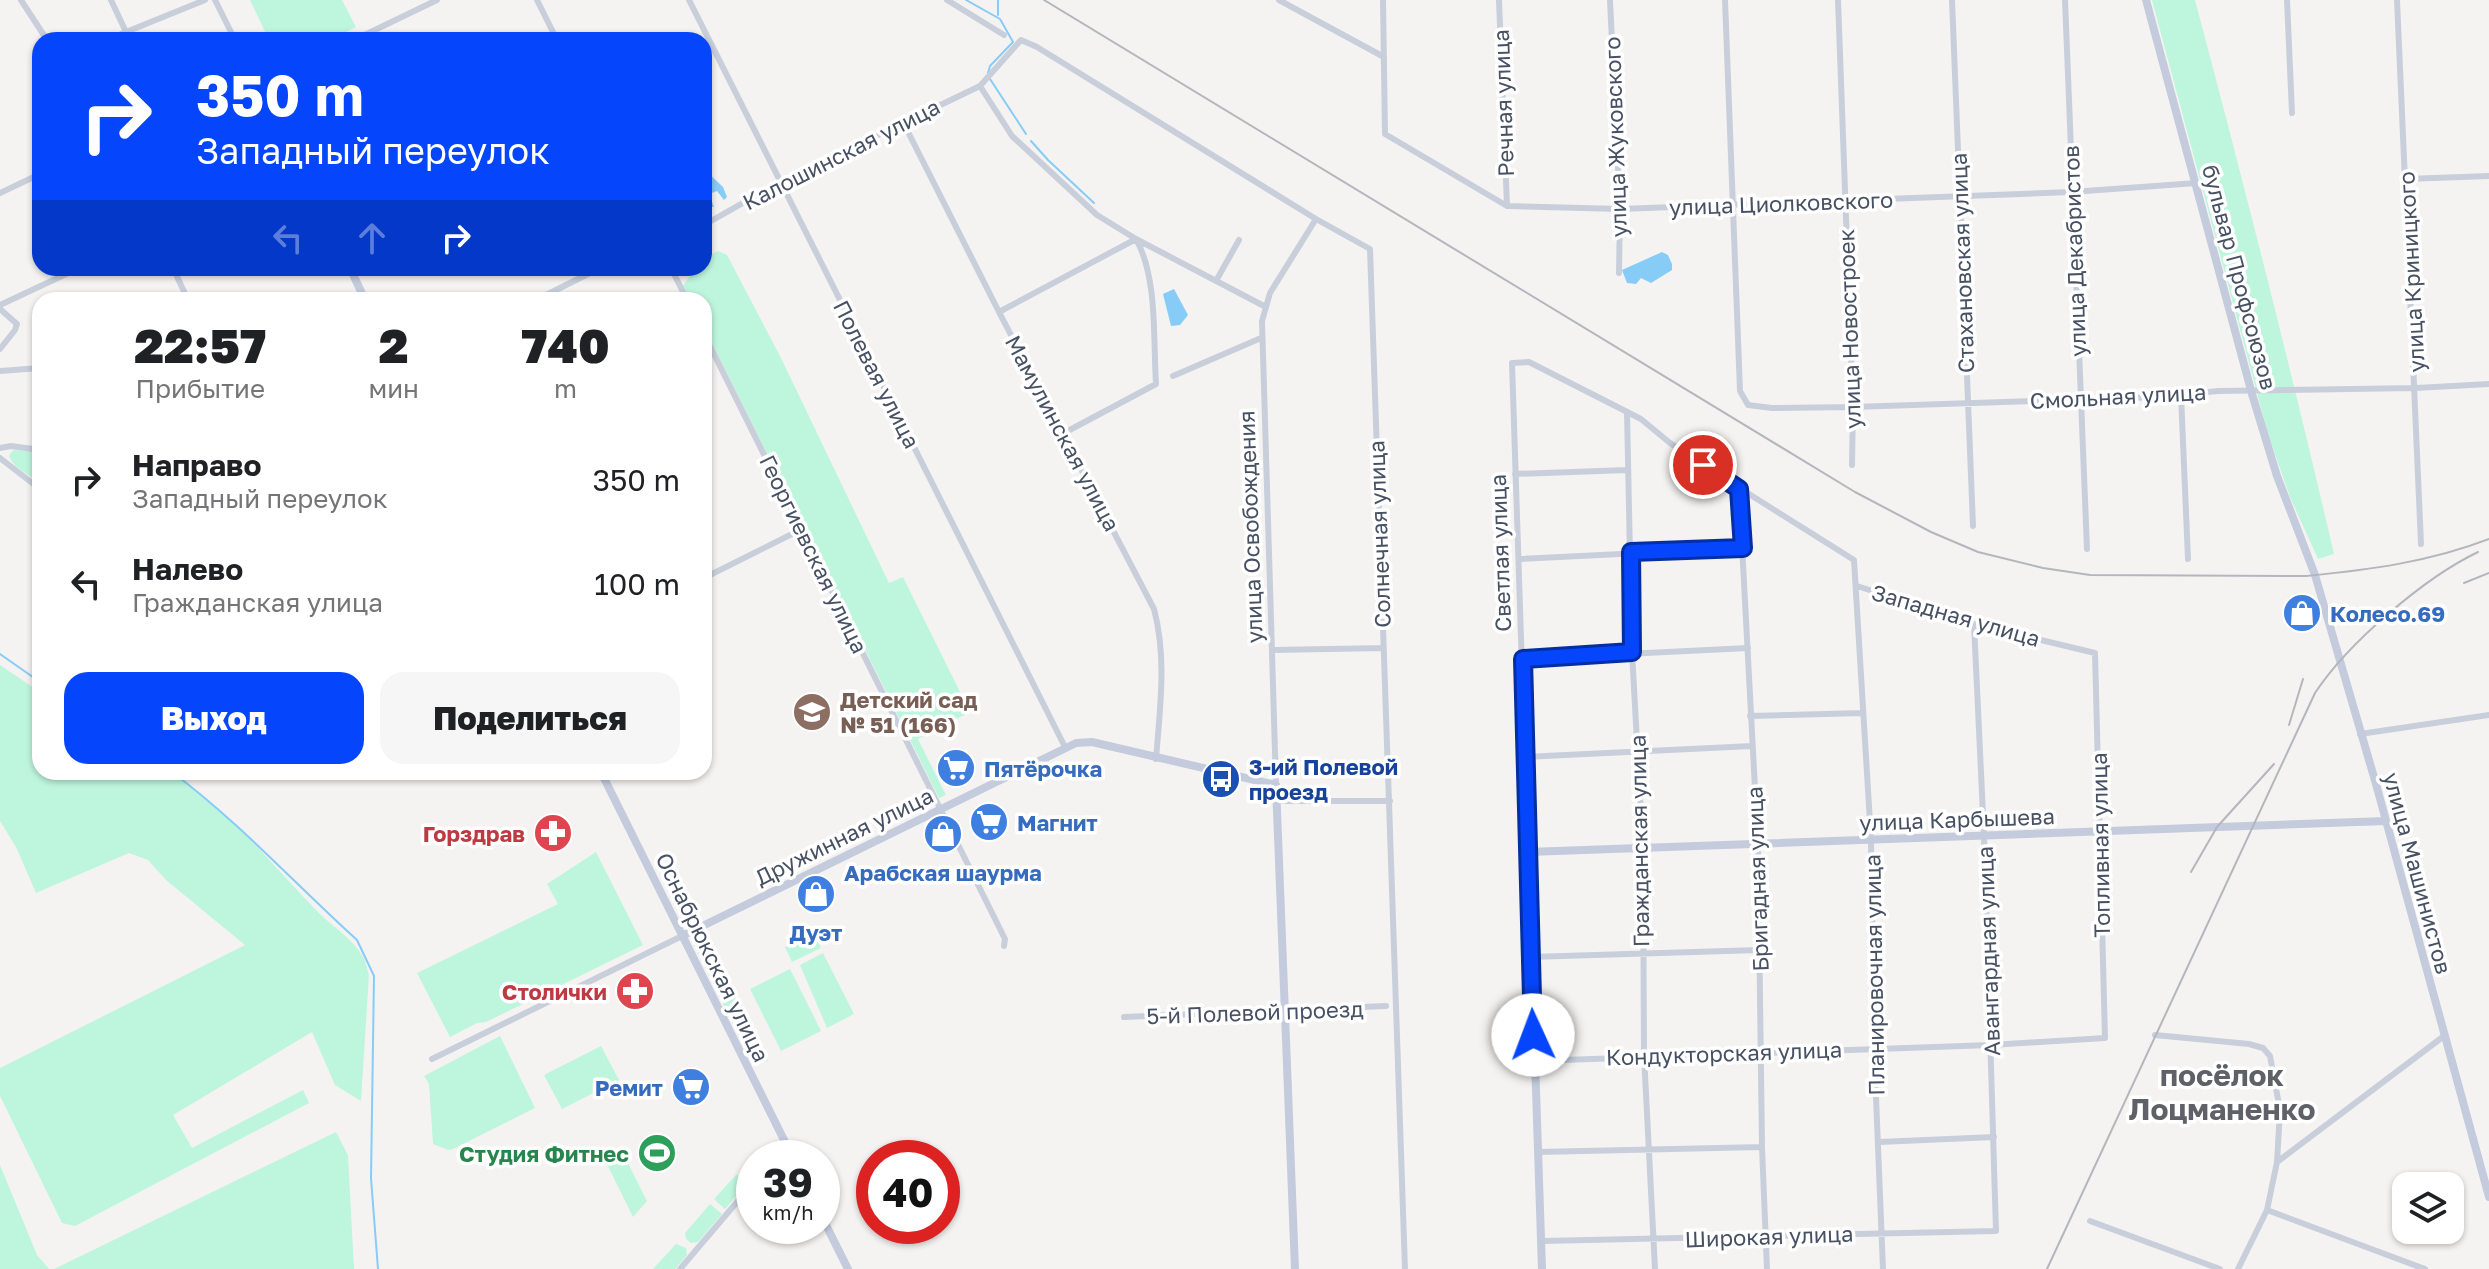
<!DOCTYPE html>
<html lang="ru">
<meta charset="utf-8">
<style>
:root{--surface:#fff;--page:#f6f6f6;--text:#202124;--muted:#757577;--accent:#0546fc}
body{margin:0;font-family:"Golos Text",sans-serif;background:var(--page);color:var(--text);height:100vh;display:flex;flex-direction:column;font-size:30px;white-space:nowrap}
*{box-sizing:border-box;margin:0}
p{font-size:26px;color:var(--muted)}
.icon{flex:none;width:44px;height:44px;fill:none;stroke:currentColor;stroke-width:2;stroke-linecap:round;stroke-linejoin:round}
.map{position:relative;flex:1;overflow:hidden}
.details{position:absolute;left:32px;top:292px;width:680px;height:488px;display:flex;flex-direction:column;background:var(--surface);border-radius:24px;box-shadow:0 2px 6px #0004}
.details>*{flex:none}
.banner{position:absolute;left:32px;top:32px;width:680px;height:244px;border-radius:24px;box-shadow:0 2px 6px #0004;background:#0546fc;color:#fff;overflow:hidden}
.fabs{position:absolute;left:2392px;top:1172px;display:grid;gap:16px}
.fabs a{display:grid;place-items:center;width:72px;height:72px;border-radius:16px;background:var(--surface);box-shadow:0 2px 6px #0004;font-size:40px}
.speed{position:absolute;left:736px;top:1140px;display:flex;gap:16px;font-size:40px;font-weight:700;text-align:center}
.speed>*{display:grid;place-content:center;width:104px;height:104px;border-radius:50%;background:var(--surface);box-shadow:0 2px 6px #0004;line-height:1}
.speed small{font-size:20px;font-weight:400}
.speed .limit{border:12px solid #d22;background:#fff;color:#111}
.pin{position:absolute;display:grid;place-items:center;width:68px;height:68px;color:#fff;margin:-34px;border:4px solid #fff;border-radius:50%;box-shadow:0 2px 8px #0007}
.me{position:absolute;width:88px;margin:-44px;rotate:358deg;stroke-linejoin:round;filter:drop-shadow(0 0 6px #0008)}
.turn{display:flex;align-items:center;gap:28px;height:168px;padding:0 32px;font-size:36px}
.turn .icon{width:104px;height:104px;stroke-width:2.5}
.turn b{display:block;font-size:56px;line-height:68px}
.lanes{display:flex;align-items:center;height:76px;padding:0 32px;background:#0003;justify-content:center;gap:40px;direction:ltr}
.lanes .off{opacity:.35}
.eta{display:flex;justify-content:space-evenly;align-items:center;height:136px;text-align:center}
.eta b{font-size:48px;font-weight:800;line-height:56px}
.cta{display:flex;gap:16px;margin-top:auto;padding:16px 32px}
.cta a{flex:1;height:92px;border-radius:24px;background:var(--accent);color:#fff;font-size:32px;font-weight:800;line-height:92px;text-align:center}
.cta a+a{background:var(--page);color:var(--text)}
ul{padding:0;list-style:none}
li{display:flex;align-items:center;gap:24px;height:104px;padding:0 32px}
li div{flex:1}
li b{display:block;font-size:30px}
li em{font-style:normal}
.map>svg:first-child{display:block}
</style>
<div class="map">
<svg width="2489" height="1269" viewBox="0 0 2489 1269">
<rect width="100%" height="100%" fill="#f5f3f2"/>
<!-- green -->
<path fill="#bef5dd" d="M 250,0 L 342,0 L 356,27 L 330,40 L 269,40 Z
M 2152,0 L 2195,0 C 2244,184 2291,369 2334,554 L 2318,559 L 2290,497 L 2268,434 Z
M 718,251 L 727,255 L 781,358 L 889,583 L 903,577 L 970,712 L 918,739 L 946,795 L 939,798 L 704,327 L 704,300 L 690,300 L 683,286 L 695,268 L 704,268 L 704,258 Z
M 13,450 L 40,452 L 40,483 C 30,474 14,469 9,456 Z
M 0,665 L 40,692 L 40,772 L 169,772 C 226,806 273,866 319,913 C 333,927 353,939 363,957 C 366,962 367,969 369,975 L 361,1101 L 335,1085 L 312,1032 L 173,1115 L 192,1148 L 303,1090 L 309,1103 L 75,1226 L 62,1223 L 0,1096 L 0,1068 L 245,945 L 166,880 L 148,860 L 129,853 L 36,893 L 16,847 L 0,821 Z
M 596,852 L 643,945 L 486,1022 L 477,1023 L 450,1037 L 417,973 L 558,904 L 547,884 Z
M 813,933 L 821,948 L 792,962 L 785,947 Z
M 707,939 L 768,1061 L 758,1063 L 750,1058 L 694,945 Z
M 823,953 L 854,1014 L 827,1028 L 800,965 Z
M 790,969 L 821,1031 L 781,1051 L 750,989 Z
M 500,1036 L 535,1108 L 453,1149 L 448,1150 L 433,1144 L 429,1084 L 424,1076 Z
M 601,1046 L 619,1080 L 562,1109 L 544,1075 Z
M 336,1132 L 348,1155 L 354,1269 L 54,1269 Z
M 620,1147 L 647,1201 L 633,1217 L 603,1156 Z
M 0,1165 L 37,1255 L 49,1269 L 0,1269 Z
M 736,1175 L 747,1177 L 747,1184 L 725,1209 L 714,1199 Z
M 710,1204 L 722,1214 L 698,1242 L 691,1243 L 686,1239 L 685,1233 Z
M 676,1244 L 686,1248 L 687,1255 L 675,1269 L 653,1269 Z"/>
<!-- water -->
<path fill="#86ccf7" d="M 704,169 L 723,187 L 727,197 L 724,200 L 717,191 L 709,194 L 714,207 L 710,207 L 704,198 Z
M 1662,252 L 1668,255 L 1672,264 L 1672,270 L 1651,283 L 1641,278 L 1636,284 L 1627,283 L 1622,270 Z
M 1174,289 L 1188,315 L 1180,325 L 1171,326 L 1163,294 Z"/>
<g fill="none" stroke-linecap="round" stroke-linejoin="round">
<!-- stream -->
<path stroke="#86ccf7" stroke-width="2" d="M 966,0 L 1000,19 L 1013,42 L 990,66 L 988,73
M 998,15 L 998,0
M 990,79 L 1026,134
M 1031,141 L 1048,160 L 1094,203
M 0,654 L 40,682
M 172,772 C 239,822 295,884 357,940 L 374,976 L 371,1178 L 378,1269"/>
<!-- street -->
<path stroke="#c8cfdb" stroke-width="6" d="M 21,0 L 47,40
M 215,0 L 235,40
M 537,0 L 557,40
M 689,0 L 1065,747
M 947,0 L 1004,35
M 1279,0 L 1384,57
M 1383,0 L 1385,134 L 1507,206 L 1620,209 L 2071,192 L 2197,183
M 1499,0 L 1507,206
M 1610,0 L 1620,209 L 1619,273
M 1725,0 L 1740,391 L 1748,405 L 1772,408 L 1853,407 L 2158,397 L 2218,391 L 2416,388 L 2489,384
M 1838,0 L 1853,407 L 1852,465
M 1952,0 L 1973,526
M 2065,0 L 2087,549
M 2287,0 L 2292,113
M 2397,0 L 2421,544
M 126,32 L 205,0
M 108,40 L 126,32 L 111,0
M 354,40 L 437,0
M 980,86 L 1012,136 L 1097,215 L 1136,239 L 1264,306
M 903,122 L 999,312 L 1154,609 C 1167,658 1160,708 1156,759
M 2406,179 L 2489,176
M 0,193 L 40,174
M 704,225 L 780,182 L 980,86 L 1021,40 L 1037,47 L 1316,219 L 1370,249 L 1405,1269
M 173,268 L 188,300
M 671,268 L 687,300
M 1216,281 L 1239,240
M 536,300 L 600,268
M 0,305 L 79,268
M 0,309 L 17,324 L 15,330 L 0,349
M 999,312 L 1136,239 C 1158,278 1153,340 1156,384 L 1064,433
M 704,334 L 1005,939 L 1004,946
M 0,371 L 40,368
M 1173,376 L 1261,338
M 2181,395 L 2188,559
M 1627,412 L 1632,652 L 1643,850 L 1644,1055 L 1655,1269
M 0,448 L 11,446 L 40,450
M 0,458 L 40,489
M 1515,474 L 1627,470
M 1739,489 L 1758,845 L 1762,1147 L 1767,1269
M 1519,559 L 1743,548
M 704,578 L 802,529
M 1273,650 L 1383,648
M 1523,659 L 1748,648
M 1750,716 L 1863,713
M 2360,734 L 2489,715
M 1524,757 L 1752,746
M 1276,785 L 1262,321 L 1270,293 L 1316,219
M 1277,801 L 1390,801
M 1528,852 L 1512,363 L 1529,362 L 1641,419 L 1670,443 L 1703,465 L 1854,560 L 1871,839 L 1874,1048 L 1883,1269
M 1530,957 L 1759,950
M 1124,1017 L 1386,1006
M 2155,1035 L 2249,1044 L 2263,1048 L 2270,1056 L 2280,1110 L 2277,1162 L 2267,1210 L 2238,1269
M 432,1059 L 682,936
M 1534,1061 L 1991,1045 L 2105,1038 L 2095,653 L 1974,624 L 1857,586
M 1879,1142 L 1994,1137
M 1538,1152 L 1762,1147
M 774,1158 L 786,1144
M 2277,1162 L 2444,1036
M 2267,1210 L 2425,1269
M 2090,1221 L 2220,1269
M 1542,1241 L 1996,1231 L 1984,836 L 1974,624
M 680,1269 L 754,1182"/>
<!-- secondary -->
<path stroke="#c3cbdd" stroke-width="8" d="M 2146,0 L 2252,394 L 2277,476 L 2315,575 L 2376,784 L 2489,1197
M 350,268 L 365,300
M 601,772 L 793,1158
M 682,936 L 1076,743 L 1092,742 L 1276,785 L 1295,1269
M 822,1217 L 848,1269
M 1542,1269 L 1528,852 L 2386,821"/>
<!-- rail -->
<path stroke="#b4b6bd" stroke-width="2" d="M 1044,0 L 1855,492 L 1931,532 L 1978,552 L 2043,568 L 2090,575 L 2306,576 C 2368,570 2430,562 2489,539
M 2464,583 L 2489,573
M 2289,725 L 2303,679
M 2191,872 L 2217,827 L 2274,764
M 2047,1269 L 2315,693 C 2348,643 2424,578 2478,552"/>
</g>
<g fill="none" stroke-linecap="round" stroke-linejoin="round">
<defs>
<path id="route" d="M 1533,1035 L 1523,659 L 1632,652 L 1631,552 L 1743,548 L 1739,489 L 1703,465"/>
</defs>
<!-- route casing -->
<use href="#route" stroke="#032ea4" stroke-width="20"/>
<!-- route -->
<use href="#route" stroke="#0546fc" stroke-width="14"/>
</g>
<!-- icons -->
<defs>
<symbol id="shop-disc" viewBox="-11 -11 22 22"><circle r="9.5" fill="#3f7fe0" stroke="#fff"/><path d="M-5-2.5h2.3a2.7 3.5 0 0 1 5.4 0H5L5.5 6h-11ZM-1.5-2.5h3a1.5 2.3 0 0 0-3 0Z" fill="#fff"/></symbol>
<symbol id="school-disc" viewBox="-11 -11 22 22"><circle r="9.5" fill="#8d6e63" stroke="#fff"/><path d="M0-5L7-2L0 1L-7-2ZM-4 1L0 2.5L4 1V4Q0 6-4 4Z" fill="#fff"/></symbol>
<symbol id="supermarket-disc" viewBox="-11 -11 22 22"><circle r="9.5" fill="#3f7fe0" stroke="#fff"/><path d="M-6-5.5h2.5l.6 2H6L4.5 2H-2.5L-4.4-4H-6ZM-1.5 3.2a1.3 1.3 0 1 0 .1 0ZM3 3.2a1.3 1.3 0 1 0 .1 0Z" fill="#fff"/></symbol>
<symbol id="bus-disc" viewBox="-11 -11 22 22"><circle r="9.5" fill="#1a4fb4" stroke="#fff"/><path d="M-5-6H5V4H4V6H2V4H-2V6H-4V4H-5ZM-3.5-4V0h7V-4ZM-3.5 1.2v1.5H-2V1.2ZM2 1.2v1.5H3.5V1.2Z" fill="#fff"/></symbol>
<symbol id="pharmacy-disc" viewBox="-11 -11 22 22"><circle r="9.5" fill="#e0444e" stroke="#fff"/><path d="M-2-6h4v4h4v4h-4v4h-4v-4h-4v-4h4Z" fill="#fff"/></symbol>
<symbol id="stadium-disc" viewBox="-11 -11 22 22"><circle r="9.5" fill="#2e9e5b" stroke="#fff"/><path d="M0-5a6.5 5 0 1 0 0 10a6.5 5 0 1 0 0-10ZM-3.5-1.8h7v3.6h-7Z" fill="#fff"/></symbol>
</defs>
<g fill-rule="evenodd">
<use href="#shop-disc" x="2280" y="591" width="44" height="44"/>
<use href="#school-disc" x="790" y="690" width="44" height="44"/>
<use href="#supermarket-disc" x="934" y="746" width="44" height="44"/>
<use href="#bus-disc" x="1199" y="757" width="44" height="44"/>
<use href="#supermarket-disc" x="967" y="800" width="44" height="44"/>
<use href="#pharmacy-disc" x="531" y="811" width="44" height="44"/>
<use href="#shop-disc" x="921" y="812" width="44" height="44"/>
<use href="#shop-disc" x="794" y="872" width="44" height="44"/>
<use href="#pharmacy-disc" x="613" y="969" width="44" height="44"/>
<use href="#supermarket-disc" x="669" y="1065" width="44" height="44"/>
<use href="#stadium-disc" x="635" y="1131" width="44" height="44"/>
</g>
<g text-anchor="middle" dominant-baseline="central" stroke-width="7" stroke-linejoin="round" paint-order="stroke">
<!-- street labels -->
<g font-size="22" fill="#475163" stroke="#fff">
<text transform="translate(1503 103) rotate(-92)">Речная улица</text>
<text transform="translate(1615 137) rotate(-92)">улица Жуковского</text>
<text transform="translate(841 154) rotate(-27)">Калошинская улица</text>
<text transform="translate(1781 203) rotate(-2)">улица Циолковского</text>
<text transform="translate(2074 251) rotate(-92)">улица Декабристов</text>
<text transform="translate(1962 263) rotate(-92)">Стахановская улица</text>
<text transform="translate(2411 272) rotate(-93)">улица Криницкого</text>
<text transform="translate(2240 277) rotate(75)">бульвар Профсоюзов</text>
<text transform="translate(1849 329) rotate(-92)">улица Новостроек</text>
<text transform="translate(877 374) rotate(63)">Полевая улица</text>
<text transform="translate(2118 396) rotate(-3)">Смольная улица</text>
<text transform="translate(1063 433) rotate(62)">Мамулинская улица</text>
<text transform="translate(1250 527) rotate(-92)">улица Освобождения</text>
<text transform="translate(1379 534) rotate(-92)">Солнечная улица</text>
<text transform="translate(1500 553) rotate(-92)">Светлая улица</text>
<text transform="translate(814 554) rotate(64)">Георгиевская улица</text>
<text transform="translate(1956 615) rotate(16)">Западная улица</text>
<text transform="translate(1957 819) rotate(-2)">улица Карбышева</text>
<text transform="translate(844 836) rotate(-26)">Дружинная улица</text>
<text transform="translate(1639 841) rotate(-91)">Гражданская улица</text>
<text transform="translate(2100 845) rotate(-91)">Топливная улица</text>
<text transform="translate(2418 873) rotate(75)">улица Машинистов</text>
<text transform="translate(1757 879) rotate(-92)">Бригадная улица</text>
<text transform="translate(1988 951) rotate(-92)">Авангардная улица</text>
<text transform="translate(713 957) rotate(64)">Оснабрюкская улица</text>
<text transform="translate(1874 975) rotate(-91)">Планировочная улица</text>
<text transform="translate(1255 1012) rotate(-2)">5-й Полевой проезд</text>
<text transform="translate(1724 1053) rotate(-2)">Кондукторская улица</text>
<text transform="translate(1769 1236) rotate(-2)">Широкая улица</text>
</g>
<!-- shop labels -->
<g font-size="22" font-weight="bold" fill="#366cbe" stroke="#fff" text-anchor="start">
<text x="2330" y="613">Колесо.69</text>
<text x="984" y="768">Пятёрочка</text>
<text x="1017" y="822">Магнит</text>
<text x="943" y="872" text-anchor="middle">Арабская шаурма</text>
<text x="816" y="932" text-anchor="middle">Дуэт</text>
<text x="663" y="1087" text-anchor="end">Ремит</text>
</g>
<!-- education labels -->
<g font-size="22" font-weight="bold" fill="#785e54" stroke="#fff" text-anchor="start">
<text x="840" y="699">Детский сад<tspan x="840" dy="25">№ 51 (166)</tspan></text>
</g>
<!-- transit labels -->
<g font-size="22" font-weight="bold" fill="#164399" stroke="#fff" text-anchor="start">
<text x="1249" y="766">3-ий Полевой<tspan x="1249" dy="25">проезд</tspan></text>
</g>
<!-- health labels -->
<g font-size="22" font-weight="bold" fill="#be3a42" stroke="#fff" text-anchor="end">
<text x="525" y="833">Горздрав</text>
<text x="607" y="991">Столички</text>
</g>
<!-- leisure labels -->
<g font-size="22" font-weight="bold" fill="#27864d" stroke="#fff" text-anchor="end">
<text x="629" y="1153">Студия Фитнес</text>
</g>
<!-- district labels -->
<g font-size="30" font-weight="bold" fill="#5e6168" stroke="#fff">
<text x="2222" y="1075">посёлок<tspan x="2222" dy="34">Лоцманенко</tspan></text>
</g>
</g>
</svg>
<div class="fabs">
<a><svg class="icon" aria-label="layers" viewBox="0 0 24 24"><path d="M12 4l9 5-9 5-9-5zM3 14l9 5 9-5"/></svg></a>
</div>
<div class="speed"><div>39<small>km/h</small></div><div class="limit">40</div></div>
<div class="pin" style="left:1703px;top:465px;background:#d93025"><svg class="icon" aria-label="arrive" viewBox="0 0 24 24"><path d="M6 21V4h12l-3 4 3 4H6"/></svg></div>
<svg class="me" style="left:1533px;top:1035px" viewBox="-20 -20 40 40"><circle r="19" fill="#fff"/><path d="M0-13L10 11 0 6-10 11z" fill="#0546fc"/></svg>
<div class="banner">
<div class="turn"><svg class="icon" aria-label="right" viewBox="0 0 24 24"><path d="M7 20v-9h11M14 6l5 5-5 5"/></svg><div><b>350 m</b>Западный переулок</div></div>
<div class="lanes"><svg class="icon off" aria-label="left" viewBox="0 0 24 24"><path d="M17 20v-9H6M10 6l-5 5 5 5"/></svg><svg class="icon off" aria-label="ahead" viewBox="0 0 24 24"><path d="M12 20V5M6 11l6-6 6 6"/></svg><svg class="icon" aria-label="right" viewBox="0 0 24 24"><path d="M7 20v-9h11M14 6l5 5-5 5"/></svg></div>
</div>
<section class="details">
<div class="eta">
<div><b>22:57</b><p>Прибытие</p></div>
<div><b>2</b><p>мин</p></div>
<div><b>740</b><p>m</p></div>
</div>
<ul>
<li><svg class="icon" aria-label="right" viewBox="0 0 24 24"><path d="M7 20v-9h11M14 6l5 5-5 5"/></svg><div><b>Направо</b><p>Западный переулок</p></div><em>350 m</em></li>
<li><svg class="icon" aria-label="left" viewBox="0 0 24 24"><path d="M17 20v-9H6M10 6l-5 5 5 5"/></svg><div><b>Налево</b><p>Гражданская улица</p></div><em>100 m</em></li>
</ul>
<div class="cta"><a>Выход</a><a>Поделиться</a></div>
</section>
</div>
